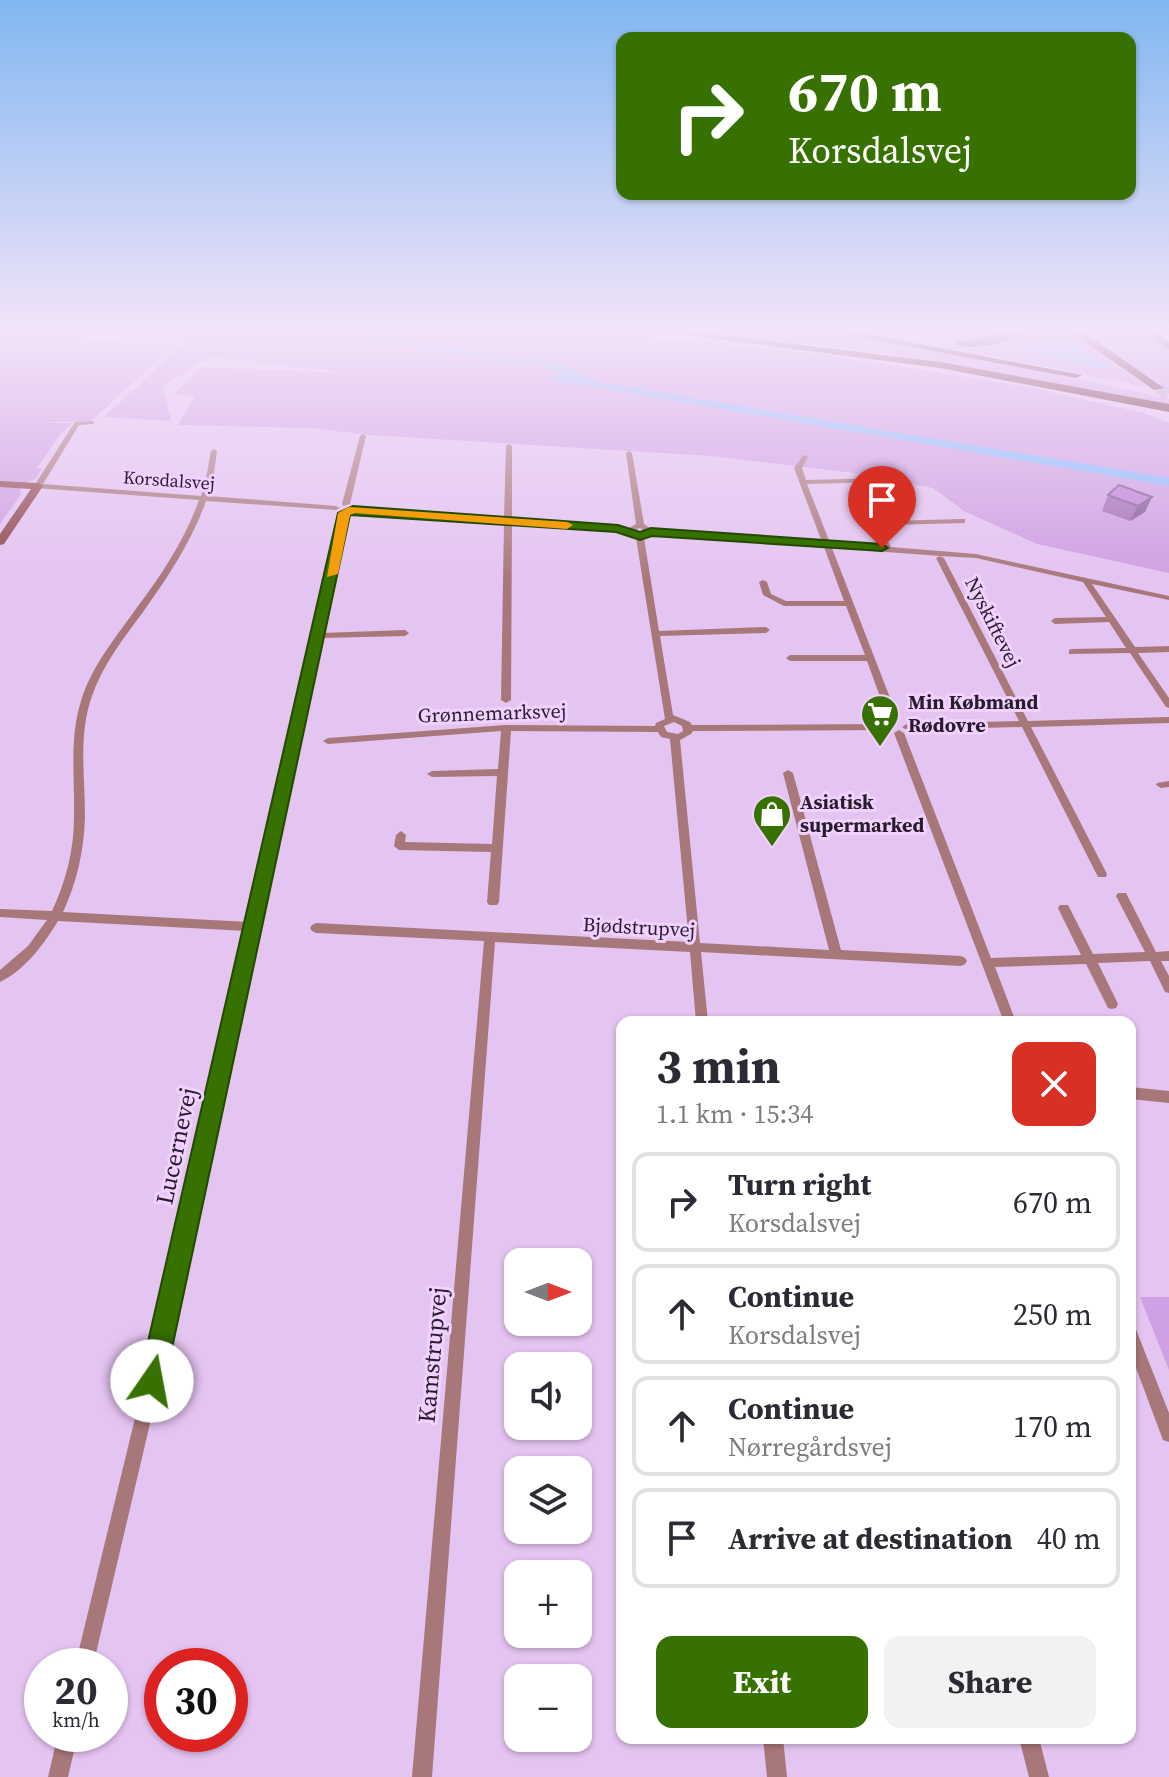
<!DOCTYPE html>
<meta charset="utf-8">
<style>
:root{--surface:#fff;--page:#f2f2f3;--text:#2b2b33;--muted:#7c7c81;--line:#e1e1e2;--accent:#377100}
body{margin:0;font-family:"Source Serif 4",serif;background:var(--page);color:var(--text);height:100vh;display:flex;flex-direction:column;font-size:30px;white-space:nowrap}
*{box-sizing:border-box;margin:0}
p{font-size:26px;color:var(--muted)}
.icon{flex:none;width:44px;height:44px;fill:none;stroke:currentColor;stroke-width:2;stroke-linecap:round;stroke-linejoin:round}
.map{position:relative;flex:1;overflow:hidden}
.side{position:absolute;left:616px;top:1016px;width:520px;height:728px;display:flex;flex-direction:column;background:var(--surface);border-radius:16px;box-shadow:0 2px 6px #0004}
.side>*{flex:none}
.guide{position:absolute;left:616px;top:32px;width:520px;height:168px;border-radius:16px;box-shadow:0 2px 6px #0004;background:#377100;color:#fff;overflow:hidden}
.needle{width:52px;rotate:90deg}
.tools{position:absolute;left:504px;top:1248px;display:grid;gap:16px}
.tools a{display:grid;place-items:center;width:88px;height:88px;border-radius:16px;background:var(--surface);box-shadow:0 2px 6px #0004;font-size:40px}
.speed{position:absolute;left:24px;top:1648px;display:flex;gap:16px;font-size:40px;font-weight:700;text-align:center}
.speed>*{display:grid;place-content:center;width:104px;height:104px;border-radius:50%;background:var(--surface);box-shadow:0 2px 6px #0004;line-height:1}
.speed small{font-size:20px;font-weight:400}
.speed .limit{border:12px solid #d22;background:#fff;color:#111}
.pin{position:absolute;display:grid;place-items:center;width:68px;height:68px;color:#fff;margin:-82px -34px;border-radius:50% 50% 50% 0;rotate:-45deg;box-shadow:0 0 8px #0007}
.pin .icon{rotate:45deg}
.me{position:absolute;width:88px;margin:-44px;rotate:12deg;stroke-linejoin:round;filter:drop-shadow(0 0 6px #0008)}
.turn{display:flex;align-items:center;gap:28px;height:168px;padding:0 40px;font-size:36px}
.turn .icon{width:104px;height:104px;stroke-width:2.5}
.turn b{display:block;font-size:56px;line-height:68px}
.round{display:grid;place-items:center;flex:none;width:84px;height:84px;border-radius:16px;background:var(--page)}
.summary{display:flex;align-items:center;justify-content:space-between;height:136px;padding:0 40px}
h1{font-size:48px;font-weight:700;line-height:60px}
.action{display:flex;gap:16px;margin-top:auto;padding:16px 40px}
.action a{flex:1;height:92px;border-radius:16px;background:var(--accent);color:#fff;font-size:32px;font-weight:700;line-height:92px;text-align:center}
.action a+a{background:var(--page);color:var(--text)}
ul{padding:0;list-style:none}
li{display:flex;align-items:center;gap:24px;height:100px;margin:0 16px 12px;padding:0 24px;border:4px solid var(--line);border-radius:16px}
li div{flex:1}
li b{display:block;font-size:30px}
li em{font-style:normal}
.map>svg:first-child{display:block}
</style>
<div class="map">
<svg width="1169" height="1777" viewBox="0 0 1169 1777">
<rect width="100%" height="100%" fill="#e4c4f1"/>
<!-- green -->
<path fill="#cfa0e3" d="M 0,332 L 175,344 L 91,421 L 27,423 L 73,423 L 59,436 L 37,468 L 42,469 L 35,479 L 21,485 L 20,496 L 0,524 Z
M 49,332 L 590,332 L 810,353 L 924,370 L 1034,388 L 1143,413 L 1169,423 L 1169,573 L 1037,544 L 964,511 L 933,488 L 855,473 L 711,456 L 370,435 L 310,428 L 178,425 L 195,396 L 174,394 L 201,367 L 346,373 L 211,356 L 163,386 L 171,421 L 104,417 L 186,341 Z
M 703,332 L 843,335 L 996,361 L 1169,399 L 1169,404 L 886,353 Z
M 875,332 L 1013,332 L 970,342 Z
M 1027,332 L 1071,332 L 1147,387 L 945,346 L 994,343 Z
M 1084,332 L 1145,332 L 1169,351 L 1169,389 L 1108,352 Z
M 1140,1297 L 1169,1297 L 1169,1370 Z"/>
<!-- water -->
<path fill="#88bbfe" d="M 303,332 L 338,332 L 564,364 L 597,382 L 1169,478 L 1169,486 L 548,379 L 564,375 L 550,367 Z
M 1058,333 L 1106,365 L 1106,369 L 1013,349 Z"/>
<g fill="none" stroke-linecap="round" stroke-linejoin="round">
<!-- highway-tunnel -->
<path stroke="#bea3ca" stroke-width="12" stroke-dasharray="12 6" stroke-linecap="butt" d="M 1158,388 L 1169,395"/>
<!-- street -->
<path fill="#a8777a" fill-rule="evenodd" d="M 92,421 L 94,422 L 94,424 L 79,425 L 43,484 L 201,496 L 207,473 L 211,451 L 214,449 L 217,451 L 214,473 L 208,496 L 336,506 L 340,508 L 336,510 L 206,501 C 192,541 168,577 143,612 C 124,638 103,664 92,696 C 78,735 85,776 85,817 C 84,851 77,882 63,912 L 248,922 L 341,511 L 348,513 L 322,633 L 405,630 L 409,633 L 405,636 L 321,638 L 160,1381 L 93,1666 L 75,1666 L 144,1381 L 246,931 L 58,921 C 44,944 25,970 0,982 L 0,970 L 28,946 L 47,920 L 0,917 L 0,909 L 52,911 C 66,881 74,850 74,817 C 75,777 69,739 81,701 C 92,665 117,636 138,606 C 163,573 185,539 199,500 L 35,488 L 34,486 L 75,422 Z
M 363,434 L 366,436 L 350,504 L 343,506 L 342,504 L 360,436 Z
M 509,444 L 512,446 L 512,519 L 629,528 L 636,524 L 626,453 L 629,451 L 632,453 L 644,524 L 653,530 L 822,542 L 794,468 L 803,456 L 805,455 L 808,457 L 802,468 L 806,480 L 881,478 L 885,480 L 881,482 L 807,484 L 830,543 L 883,547 L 874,530 L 887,521 L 962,519 L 965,519 L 965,523 L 889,525 L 882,531 L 891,547 L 976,554 L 1169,596 L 1169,600 L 1092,584 L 1135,647 L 1169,646 L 1169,652 L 1138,653 L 1169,698 L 1169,708 L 1166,707 L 1130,653 L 1069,654 L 1069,650 L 1072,649 L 1126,648 L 1109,622 L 1055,624 L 1051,621 L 1055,618 L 1106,617 L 1083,582 L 976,558 L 940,556 L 944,558 L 1028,721 L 1169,717 L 1169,723 L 1031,727 L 1107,874 L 1106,877 L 1098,877 L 1022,727 L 907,730 L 902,727 L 907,724 L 1019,721 L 936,558 L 940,556 L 832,548 L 899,721 L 894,724 L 889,721 L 867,661 L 790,661 L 786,658 L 790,655 L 865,655 L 846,606 L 784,606 L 763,595 L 759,582 L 763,580 L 767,582 L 771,594 L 786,601 L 844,601 L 824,547 L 652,534 L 644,538 L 659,631 L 766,627 L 770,630 L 766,633 L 660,636 L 673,715 L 690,722 L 692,725 L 887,724 L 892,727 L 887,730 L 693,731 L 691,734 L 680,740 L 700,943 L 829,950 L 783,773 L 788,770 L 793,773 L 841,950 L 961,956 L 965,958 L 967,961 L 965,964 L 961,966 L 701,952 L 708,1022 L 696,1022 L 690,952 L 495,942 L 432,1777 L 412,1777 L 484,941 L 316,933 L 312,931 L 310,928 L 312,925 L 316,923 L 689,942 L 670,739 L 661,737 L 658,732 L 511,731 L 499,902 L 497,905 L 489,905 L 487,902 L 491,852 L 399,850 L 394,846 L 396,835 L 401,831 L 406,835 L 405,842 L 492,844 L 497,776 L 432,777 L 427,774 L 432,771 L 498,769 L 501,731 L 328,744 L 323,741 L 328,738 L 506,725 L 655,726 L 656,723 L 665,719 L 636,538 L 628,532 L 512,523 L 511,700 L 506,703 L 501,700 L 504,523 L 353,511 L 349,509 L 353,507 L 504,518 L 506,446 ZM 640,528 L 645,532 L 641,534 L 635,530 ZM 674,722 L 682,726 L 683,731 L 678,734 L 667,732 L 664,726 Z
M 899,730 L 904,733 L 991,958 L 1081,955 L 1058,908 L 1060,905 L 1068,905 L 1093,954 L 1145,952 L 1116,896 L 1118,893 L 1126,893 L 1156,952 L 1169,951 L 1169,961 L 1161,961 L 1169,976 L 1169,993 L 1165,992 L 1150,961 L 1098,963 L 1118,1004 L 1116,1008 L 1112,1009 L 1108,1008 L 1086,964 L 995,967 L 1016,1022 L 1004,1022 L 894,733 Z
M 1169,781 L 1169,787 L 1161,788 L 1156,785 L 1157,783 Z
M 1130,1087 L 1169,1091 L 1169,1103 L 1130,1099 Z
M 1130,1324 L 1135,1327 L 1169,1413 L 1169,1442 L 1163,1440 L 1130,1352 Z
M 58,1734 L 78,1734 L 68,1777 L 48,1777 Z
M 763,1738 L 783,1738 L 787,1777 L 767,1777 Z
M 1019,1738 L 1039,1738 L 1049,1777 L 1029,1777 Z"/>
<!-- secondary -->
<path fill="#904a50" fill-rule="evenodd" d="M 0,481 L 38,483 L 43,486 L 4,544 L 0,545 L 0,534 L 31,489 L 0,487 Z"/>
<!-- highway -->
<path fill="#601120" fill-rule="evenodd" d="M 665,332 L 698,332 L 940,362 L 1169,404 L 1169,412 L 940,368 Z
M 832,332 L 856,332 L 1082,375 L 1076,378 Z
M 1010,332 L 1026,332 C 1009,342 972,353 954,343 Z
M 1071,332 L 1083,332 L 1164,388 L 1154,390 Z
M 1144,332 L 1156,332 L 1169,342 L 1169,350 Z"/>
</g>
<!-- wall -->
<path fill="#a36eb8" d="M 1119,485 L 1145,512 L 1130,521 L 1102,511 L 1108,495 Z"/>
<!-- shaded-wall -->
<path fill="#845a96" d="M 1152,497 L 1145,512 L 1130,521 L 1138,506 Z"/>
<!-- building -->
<path fill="#bd80d6" stroke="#845a96" stroke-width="2" d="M 1119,485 L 1152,497 L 1138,506 L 1108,495 Z"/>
<!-- sky -->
<linearGradient id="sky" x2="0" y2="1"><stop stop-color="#81b7f1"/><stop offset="0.57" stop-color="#f3e4f9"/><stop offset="1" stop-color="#f3e4f9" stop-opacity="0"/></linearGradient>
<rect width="1169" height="581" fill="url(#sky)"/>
<!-- route -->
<path fill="#377100" stroke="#244900" stroke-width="2" d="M 353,506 L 618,525 L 640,532 L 651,528 L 882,544 L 888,548 L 882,551 L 652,536 L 640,540 L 616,532 L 350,515 L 165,1381 L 161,1390 L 152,1394 L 143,1390 L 139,1381 L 338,513 Z"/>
<!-- slow -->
<path fill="#f59e0b" d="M 349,507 L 567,522 L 573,525 L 567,529 L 355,513 L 350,515 L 338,574 L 327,577 L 338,513 Z"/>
<!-- icons -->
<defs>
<symbol id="supermarket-pin" viewBox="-11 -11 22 30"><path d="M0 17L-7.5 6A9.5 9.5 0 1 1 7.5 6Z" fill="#377100" stroke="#f1d1ff"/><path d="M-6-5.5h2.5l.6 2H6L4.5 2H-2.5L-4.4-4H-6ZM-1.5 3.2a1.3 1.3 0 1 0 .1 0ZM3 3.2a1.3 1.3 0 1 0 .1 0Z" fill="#fff"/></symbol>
<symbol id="shop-pin" viewBox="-11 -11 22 30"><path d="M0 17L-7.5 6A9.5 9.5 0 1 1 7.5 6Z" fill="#377100" stroke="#f1d1ff"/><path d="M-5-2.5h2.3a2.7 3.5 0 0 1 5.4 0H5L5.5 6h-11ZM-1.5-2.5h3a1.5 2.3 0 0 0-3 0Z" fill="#fff"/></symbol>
</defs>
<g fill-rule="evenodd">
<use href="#supermarket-pin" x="858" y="692" width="44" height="60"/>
<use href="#shop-pin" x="750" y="792" width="44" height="60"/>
</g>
<g text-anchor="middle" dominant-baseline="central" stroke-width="6" stroke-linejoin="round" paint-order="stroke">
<!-- far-street labels -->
<g font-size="18" fill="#281d2d" stroke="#f1d1ff">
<text transform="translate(169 480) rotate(4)">Korsdalsvej</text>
</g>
<!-- street labels -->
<g font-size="20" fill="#281d2d" stroke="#f1d1ff">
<text transform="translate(993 622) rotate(63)">Nyskiftevej</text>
<text transform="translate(492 713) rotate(-2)">Grønnemarksvej</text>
<text transform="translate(639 927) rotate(3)">Bjødstrupvej</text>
</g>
<!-- poi labels -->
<g font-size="20" font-weight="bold" fill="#281d2d" stroke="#f1d1ff" text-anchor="start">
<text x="908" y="702">Min Købmand<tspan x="908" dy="23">Rødovre</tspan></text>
<text x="800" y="802">Asiatisk<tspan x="800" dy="23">supermarked</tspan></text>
</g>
<!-- near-street labels -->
<g font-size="24" fill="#281d2d" stroke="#f1d1ff">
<text transform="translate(176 1146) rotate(-78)">Lucernevej</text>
<text transform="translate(432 1355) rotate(-85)">Kamstrupvej</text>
</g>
</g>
</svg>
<div class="tools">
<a><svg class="needle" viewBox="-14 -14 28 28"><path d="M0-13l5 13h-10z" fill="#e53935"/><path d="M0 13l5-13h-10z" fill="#7c7c81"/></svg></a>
<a><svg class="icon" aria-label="sound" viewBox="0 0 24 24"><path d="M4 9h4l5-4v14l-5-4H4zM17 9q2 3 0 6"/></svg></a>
<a><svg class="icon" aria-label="layers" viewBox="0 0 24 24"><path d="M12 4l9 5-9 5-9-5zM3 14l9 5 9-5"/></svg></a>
<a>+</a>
<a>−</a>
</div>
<div class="speed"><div>20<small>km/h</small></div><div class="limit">30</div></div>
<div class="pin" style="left:882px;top:548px;background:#d93025"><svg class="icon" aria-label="arrive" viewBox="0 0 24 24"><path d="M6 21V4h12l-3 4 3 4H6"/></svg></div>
<svg class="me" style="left:152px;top:1381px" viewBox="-20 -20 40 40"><circle r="19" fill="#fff"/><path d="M0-13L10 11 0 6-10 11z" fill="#377100"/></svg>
<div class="guide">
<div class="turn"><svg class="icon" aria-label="right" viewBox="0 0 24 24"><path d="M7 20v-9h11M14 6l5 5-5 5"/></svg><div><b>670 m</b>Korsdalsvej</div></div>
</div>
<section class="side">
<div class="summary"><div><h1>3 min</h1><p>1.1 km · 15:34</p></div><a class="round" style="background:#d93025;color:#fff"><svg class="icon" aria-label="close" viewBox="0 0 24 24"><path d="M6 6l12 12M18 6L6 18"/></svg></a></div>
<ul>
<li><svg class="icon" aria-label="right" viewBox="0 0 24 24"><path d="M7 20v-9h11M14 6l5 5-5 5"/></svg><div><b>Turn right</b><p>Korsdalsvej</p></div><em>670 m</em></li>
<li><svg class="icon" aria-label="ahead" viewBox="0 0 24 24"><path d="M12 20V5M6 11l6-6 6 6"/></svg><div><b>Continue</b><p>Korsdalsvej</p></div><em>250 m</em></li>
<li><svg class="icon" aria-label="ahead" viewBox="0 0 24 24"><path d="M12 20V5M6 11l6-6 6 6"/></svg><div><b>Continue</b><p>Nørregårdsvej</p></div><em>170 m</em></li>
<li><svg class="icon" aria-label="arrive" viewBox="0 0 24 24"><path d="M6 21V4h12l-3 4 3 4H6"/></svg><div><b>Arrive at destination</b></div><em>40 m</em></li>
</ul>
<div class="action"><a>Exit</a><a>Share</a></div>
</section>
</div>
